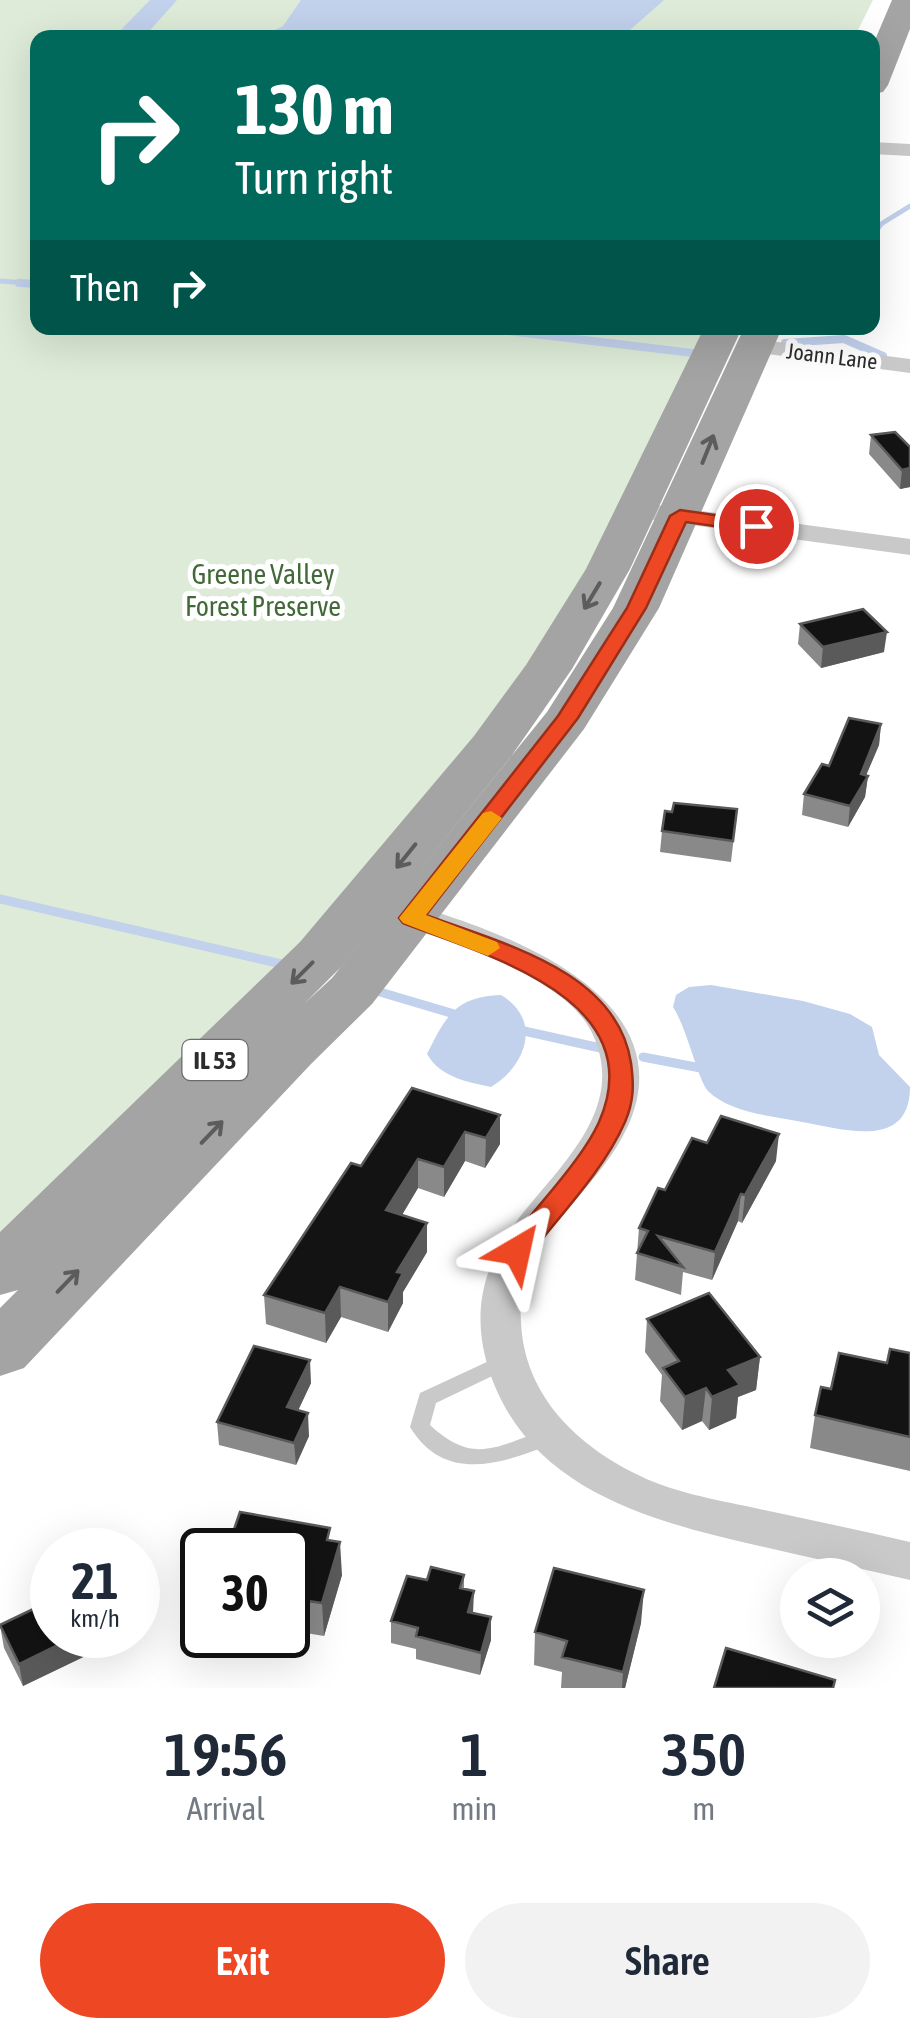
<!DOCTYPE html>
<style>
:root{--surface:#fff;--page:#f2f2f3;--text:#1f2937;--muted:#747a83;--accent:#ee4723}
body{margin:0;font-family:"Asap Condensed",sans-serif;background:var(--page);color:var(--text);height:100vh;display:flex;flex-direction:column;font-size:38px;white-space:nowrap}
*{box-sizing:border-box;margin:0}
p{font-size:32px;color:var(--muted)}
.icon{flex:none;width:55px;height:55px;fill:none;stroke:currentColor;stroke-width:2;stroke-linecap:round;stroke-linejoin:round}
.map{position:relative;height:1688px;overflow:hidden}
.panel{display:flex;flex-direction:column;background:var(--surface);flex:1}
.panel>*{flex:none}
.guide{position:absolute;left:30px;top:30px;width:850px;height:305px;border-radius:20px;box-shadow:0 10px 40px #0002;background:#00695c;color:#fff;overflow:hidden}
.fabs{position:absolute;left:780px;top:1558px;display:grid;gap:20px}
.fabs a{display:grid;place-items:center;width:100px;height:100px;border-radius:50%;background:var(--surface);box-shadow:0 10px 40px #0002;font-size:50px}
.speed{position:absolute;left:30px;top:1528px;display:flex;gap:20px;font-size:50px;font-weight:700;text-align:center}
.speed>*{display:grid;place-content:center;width:130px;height:130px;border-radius:50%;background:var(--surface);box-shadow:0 10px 40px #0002;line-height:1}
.speed small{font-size:25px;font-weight:400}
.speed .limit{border:5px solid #111;border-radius:15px;background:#fff;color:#111}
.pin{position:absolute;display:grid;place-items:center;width:85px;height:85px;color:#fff;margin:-42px;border:5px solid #fff;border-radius:50%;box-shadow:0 2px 10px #0007}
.me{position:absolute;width:110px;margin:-55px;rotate:36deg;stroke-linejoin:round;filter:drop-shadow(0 0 8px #0008)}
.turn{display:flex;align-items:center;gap:35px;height:210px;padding:0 40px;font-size:45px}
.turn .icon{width:130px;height:130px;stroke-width:2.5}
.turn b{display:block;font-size:70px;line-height:85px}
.then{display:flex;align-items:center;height:95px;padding:0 40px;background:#0003;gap:20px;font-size:38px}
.eta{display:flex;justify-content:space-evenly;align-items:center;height:170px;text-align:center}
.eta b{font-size:60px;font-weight:600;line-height:70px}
.button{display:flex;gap:20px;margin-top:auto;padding:20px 40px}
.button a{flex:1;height:115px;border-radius:60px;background:var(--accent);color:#fff;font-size:40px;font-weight:600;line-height:115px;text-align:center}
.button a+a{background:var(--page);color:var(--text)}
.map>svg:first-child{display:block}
</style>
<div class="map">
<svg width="910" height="1688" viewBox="0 0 910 1688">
<rect width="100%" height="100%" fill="#fff"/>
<!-- green -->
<path fill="#ddebd8" d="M 0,0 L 873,0 L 854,38 L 38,38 L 38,328 L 709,328 L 599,549 L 531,666 L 308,946 L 0,1241 Z"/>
<!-- water -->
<path fill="#c2d1ec" d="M 150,0 L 177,0 L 144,37 L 114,37 Z
M 301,0 L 664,0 L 622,37 L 262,37 L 283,26 Z
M 711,985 L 803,1001 L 850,1014 L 872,1027 L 879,1055 L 910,1087 C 910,1151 842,1129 802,1122 C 773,1116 730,1113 708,1091 C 698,1080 687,1028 673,1007 L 676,995 L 689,987 Z
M 501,995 C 543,1020 526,1066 491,1087 C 467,1082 440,1077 427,1054 C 446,1016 455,997 501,995 Z"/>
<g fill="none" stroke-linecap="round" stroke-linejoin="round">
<!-- stream-far2 -->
<path stroke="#c2d1ec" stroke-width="5" d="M 872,237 L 881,224 L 910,206
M 0,281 L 38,284"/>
<!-- stream-far1 -->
<path stroke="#c2d1ec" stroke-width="8" d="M 19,283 L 38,284
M 484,328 L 701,354
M 785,343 L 844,339 L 883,356"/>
<!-- stream -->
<path stroke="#c2d1ec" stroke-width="9" d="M 0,899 L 286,965
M 380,992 L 461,1016
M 515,1029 L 605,1049
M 643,1057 L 706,1069"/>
<!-- lane -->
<path fill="#c9c9c9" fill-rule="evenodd" d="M 504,1354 L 511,1357 L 514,1362 L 511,1367 L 436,1403 L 430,1425 C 474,1466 498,1446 547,1429 L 554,1431 L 557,1437 L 554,1443 C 504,1463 445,1485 410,1427 L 420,1393 Z"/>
<!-- street -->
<path fill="#c9c9c9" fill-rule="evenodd" d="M 872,142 L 910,144 L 910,156 L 872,154 Z
M 754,339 L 910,359 L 910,373 L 746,351 L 742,346 L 746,341 Z
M 657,505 L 910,539 L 910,555 L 648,519 L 644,513 L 648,507 Z
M 391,899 C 488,925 691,991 627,1128 C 602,1181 550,1217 527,1270 C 520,1286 520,1305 521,1322 C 524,1392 572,1441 632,1472 C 670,1492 713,1499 755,1508 C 807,1519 858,1530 910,1542 L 910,1580 C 858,1568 807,1557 755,1545 C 646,1520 525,1487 488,1367 C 472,1314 482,1268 514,1225 C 555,1169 628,1112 593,1035 C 565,972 440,939 379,918 L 374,910 L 379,902 Z"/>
<!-- primary -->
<path fill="#a4a4a4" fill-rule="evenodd" d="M 892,0 L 910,0 L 910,29 L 888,85 L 883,92 L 872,94 L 872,47 Z
M 704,328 L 742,328 L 630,569 L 572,669 L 510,758 L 340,968 L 305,1003 L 332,978 L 547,712 L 613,608 L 744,328 L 782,328 L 659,608 L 584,729 L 372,1004 L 311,1064 L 24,1368 L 0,1376 L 0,1308 L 18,1290 L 0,1295 L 0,1232 L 300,942 L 474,736 L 526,665 L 586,569 Z"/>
</g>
<!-- wall -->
<path fill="#898989" d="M 871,435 L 910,447 L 910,487 L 900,489 L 869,454 Z
M 800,624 L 884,652 L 821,668 L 798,644 Z
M 881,724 L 879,745 L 866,775 L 868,776 L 865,797 L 848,827 L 802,815 L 804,794 L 829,766 Z
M 737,809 L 731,862 L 660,852 L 662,831 L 672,812 Z
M 412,1088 L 500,1144 L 485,1168 L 465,1161 L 444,1197 L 418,1188 L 402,1215 L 427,1223 L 427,1252 L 403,1292 L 403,1303 L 388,1332 L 341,1317 L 326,1343 L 266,1324 L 264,1295 L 361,1166 Z
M 776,1161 L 742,1223 L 738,1221 L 712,1280 L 683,1272 L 681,1295 L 635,1280 L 639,1228 L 665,1190 Z
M 647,1319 L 760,1357 L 756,1390 L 738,1397 L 736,1418 L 709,1430 L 702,1421 L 682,1430 L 660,1401 L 662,1375 L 645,1352 Z
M 910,1353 L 910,1471 L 810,1448 L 815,1415 L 831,1389 Z
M 311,1383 L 298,1410 L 309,1436 L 296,1465 L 219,1445 L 217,1422 Z
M 331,1540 L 342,1575 L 324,1636 L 288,1630 L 288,1550 Z
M 464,1575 L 464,1589 L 473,1613 L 491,1617 L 491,1640 L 480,1675 L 416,1659 L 416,1649 L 391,1643 L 391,1621 L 427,1580 Z
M 641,1623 L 625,1688 L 561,1688 L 562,1672 L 534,1665 L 535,1632 Z
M 0,1625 L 127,1636 L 23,1686 L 4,1648 Z"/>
<!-- shaded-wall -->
<path fill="#5a5a5a" d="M 910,468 L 910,487 L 900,489 L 902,470 Z
M 887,632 L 884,652 L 821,668 L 823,647 Z
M 881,724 L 879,745 L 862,785 L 868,776 L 865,797 L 848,827 L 850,806 L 861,774 Z
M 500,1115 L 500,1144 L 485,1168 L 486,1138 Z
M 465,1132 L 465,1161 L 444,1197 L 444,1167 Z
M 779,1134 L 776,1161 L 742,1223 L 745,1195 Z
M 418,1159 L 418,1188 L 387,1240 L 386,1210 Z
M 741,1194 L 738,1221 L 712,1280 L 715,1252 Z
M 427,1223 L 427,1252 L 403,1292 L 403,1303 L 388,1332 L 388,1302 L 397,1272 Z
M 340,1287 L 341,1317 L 326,1343 L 325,1313 Z
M 760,1357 L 756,1390 L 738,1397 L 736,1418 L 709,1430 L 712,1397 L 728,1370 Z
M 310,1360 L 311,1383 L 289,1430 L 287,1407 Z
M 706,1388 L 702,1421 L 682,1430 L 685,1397 Z
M 308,1413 L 309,1436 L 296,1465 L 294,1443 Z
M 340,1542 L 342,1575 L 324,1636 L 322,1603 Z
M 644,1590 L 641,1623 L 625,1688 L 622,1688 L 623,1672 Z
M 474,1591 L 473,1614 L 468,1612 Z
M 491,1617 L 491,1640 L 480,1675 L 481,1653 Z
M 78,1635 L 127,1636 L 23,1686 L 19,1664 Z"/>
<!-- building -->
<path fill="#131313" stroke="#5a5a5a" stroke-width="2.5" d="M 895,432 L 910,447 L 910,468 L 902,470 L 871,435 Z
M 863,609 L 887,632 L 823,647 L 800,624 Z
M 849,718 L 881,724 L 861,774 L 868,776 L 850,806 L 804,794 L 822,764 L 829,766 Z
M 674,803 L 737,809 L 733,841 L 662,831 L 665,811 L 672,812 Z
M 412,1088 L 500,1115 L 486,1138 L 465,1132 L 444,1167 L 418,1159 L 386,1210 L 427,1223 L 397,1272 L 403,1273 L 388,1302 L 340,1287 L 325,1313 L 264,1295 L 351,1163 L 361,1166 Z
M 721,1116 L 779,1134 L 745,1195 L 741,1194 L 715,1252 L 658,1236 L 683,1267 L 637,1253 L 648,1231 L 639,1228 L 658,1188 L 665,1190 L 692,1138 L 707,1143 Z
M 709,1293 L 760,1357 L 728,1370 L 740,1385 L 712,1397 L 706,1388 L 685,1397 L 663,1368 L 679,1361 L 647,1319 Z
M 254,1346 L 310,1360 L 287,1407 L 308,1413 L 294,1443 L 217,1422 Z
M 890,1349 L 910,1353 L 910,1437 L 815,1415 L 821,1387 L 831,1389 L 839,1353 L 887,1363 Z
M 240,1512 L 330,1528 L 327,1540 L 340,1542 L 322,1603 L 288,1598 L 288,1550 L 227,1550 Z
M 431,1567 L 464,1575 L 460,1588 L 474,1591 L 468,1612 L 491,1617 L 481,1653 L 416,1636 L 418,1628 L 391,1621 L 407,1576 L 427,1580 Z
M 554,1568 L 644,1590 L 623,1672 L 562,1657 L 567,1641 L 535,1632 Z
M 52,1600 L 52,1635 L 78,1635 L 19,1664 L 0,1625 Z
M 726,1648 L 835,1680 L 833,1688 L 714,1688 Z"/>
<!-- one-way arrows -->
<defs><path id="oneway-shaft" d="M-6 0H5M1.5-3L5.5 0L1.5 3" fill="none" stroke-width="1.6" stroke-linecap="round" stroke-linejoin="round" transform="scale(2.5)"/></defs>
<g stroke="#5c5c5c">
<use href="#oneway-shaft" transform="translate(708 449) rotate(-68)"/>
<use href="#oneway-shaft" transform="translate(592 596) rotate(121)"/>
<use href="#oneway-shaft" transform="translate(406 856) rotate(129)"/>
<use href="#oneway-shaft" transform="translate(302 973) rotate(135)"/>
<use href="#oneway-shaft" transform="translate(212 1132) rotate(-46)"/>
<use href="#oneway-shaft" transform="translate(68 1281) rotate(-46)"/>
</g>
<!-- route -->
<path fill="#ee4723" stroke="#9b2e17" stroke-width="2.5" d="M 680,510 L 756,521 L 766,526 L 756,532 L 686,522 L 646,608 L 578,718 L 426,915 C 500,943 617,970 631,1063 C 634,1085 634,1101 625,1122 C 603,1172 559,1216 527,1258 L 517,1261 L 507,1258 L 503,1251 L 507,1244 C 534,1210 582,1160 599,1122 C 653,999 485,955 403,923 L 399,918 L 558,716 L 627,608 L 670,516 Z"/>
<!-- slow -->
<path fill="#f59e0b" d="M 491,811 L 502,818 L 426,915 L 497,942 L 500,948 L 488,956 L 403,923 L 399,918 L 483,813 Z"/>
<g text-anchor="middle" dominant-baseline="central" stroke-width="10" stroke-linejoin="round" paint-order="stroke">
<!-- far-street labels -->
<g font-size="22" fill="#2c2c2c" stroke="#fff">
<text transform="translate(832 356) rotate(7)">Joann Lane</text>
</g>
<!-- shield labels -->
<rect fill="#fff" stroke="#6b6b6b" stroke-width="2.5" x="182.5" y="1040" width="65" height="40" rx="8"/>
<g font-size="25" font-weight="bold" fill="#2c2c2c">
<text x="215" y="1060">IL 53</text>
</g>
<!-- park labels -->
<g font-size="28" fill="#426938" stroke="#fff">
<text x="263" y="574">Greene Valley<tspan x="263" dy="32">Forest Preserve</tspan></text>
</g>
</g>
</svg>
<div class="fabs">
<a><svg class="icon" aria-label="layers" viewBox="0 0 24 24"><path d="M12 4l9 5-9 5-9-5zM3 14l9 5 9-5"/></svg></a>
</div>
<div class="speed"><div>21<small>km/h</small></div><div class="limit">30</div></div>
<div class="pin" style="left:756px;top:526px;background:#d93025"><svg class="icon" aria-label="arrive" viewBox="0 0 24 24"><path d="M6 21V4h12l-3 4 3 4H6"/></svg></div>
<svg class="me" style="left:517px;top:1251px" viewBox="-20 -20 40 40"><path d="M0-17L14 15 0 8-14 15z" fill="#ee4723" stroke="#fff" stroke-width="4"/></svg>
<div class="guide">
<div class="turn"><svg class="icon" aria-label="right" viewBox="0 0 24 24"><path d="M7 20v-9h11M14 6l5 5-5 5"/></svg><div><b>130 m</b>Turn right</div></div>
<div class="then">Then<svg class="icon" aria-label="right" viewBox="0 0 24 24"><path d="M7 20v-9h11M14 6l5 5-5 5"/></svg></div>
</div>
</div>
<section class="panel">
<div class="eta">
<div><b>19:56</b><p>Arrival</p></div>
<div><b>1</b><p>min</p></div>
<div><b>350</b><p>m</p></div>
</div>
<div class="button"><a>Exit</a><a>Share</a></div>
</section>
